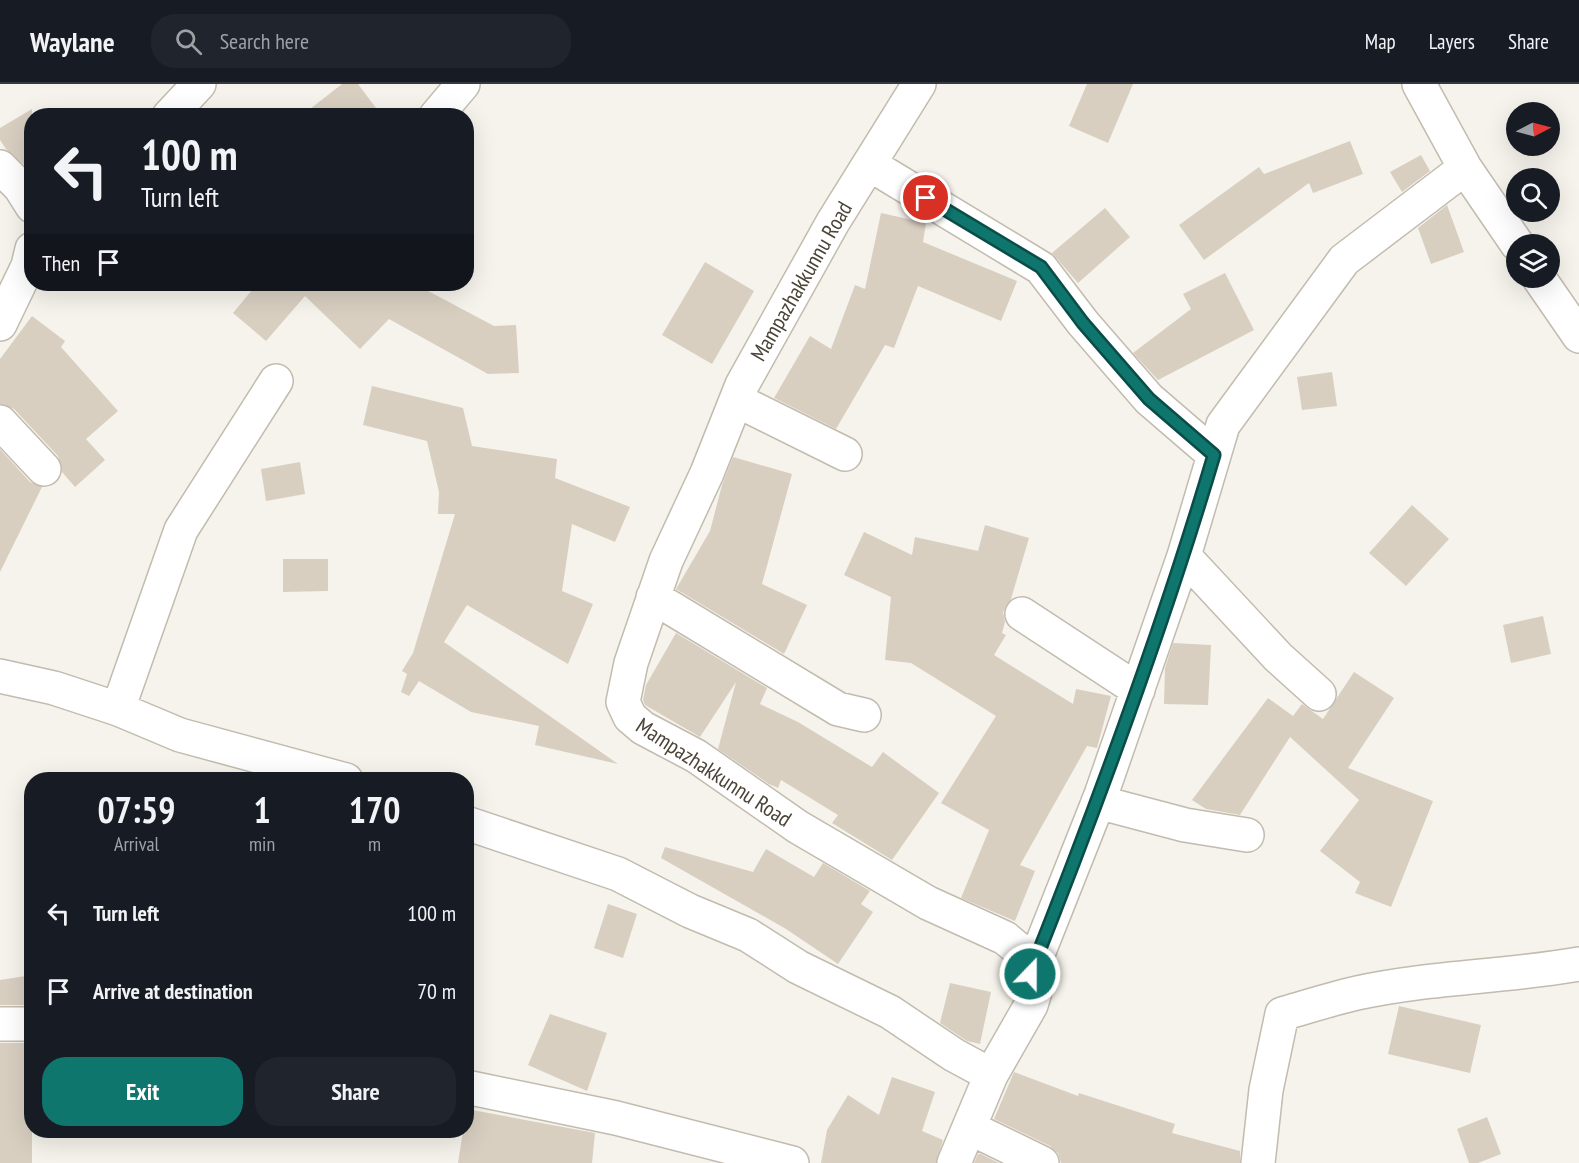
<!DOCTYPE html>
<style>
:root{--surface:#171b24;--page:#20242c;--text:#f1f3f6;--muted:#9ea1a6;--line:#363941;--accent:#0f766e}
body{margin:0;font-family:"PT Sans Narrow",sans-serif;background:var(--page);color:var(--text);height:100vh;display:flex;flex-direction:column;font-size:22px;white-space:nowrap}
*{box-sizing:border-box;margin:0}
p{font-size:20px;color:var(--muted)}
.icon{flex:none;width:33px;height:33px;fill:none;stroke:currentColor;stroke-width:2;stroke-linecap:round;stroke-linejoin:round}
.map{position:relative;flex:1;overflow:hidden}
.drawer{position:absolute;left:24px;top:688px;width:450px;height:366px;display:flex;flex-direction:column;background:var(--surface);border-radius:24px;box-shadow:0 6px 24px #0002}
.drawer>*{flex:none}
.hud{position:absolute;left:24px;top:24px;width:450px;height:183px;border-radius:24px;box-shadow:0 6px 24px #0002;background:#171b24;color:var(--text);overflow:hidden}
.needle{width:39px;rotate:84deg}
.controls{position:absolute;left:1506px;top:18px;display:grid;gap:12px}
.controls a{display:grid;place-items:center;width:54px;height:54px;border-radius:50%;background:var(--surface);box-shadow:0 6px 24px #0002;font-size:30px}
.pin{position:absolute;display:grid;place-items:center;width:51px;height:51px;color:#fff;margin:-26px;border:3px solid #fff;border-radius:50%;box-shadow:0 2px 6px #0007}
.me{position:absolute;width:66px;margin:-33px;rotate:22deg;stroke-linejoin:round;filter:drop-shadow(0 0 4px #0008)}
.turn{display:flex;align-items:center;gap:21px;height:126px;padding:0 18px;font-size:27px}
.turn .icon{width:78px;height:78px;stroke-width:2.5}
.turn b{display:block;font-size:42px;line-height:51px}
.then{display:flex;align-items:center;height:57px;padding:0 18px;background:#0003;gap:12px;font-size:22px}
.eta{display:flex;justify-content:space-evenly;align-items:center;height:102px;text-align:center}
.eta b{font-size:36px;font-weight:700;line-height:42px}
.action{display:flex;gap:12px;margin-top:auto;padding:12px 18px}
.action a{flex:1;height:69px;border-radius:24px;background:var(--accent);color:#fff;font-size:24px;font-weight:700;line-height:69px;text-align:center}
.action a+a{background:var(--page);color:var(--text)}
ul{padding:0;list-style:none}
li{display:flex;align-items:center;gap:18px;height:78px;padding:0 18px}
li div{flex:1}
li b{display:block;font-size:22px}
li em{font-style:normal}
header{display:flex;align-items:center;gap:36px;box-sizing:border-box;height:84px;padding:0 30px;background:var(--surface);border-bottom:2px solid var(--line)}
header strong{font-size:28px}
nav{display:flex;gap:33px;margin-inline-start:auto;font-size:21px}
.search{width:420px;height:54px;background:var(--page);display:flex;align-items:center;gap:15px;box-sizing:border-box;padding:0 21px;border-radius:24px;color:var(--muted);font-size:22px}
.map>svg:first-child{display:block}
</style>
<header>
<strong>Waylane</strong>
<div class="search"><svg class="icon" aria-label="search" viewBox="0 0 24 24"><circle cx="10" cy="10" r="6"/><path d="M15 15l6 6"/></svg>Search here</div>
<nav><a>Map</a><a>Layers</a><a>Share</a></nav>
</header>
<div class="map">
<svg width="1579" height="1079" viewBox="0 0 1579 1079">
<rect width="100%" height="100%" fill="#f6f3ec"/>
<!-- building -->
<path fill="#d8cfc1" d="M 342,0 L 358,0 L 382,32 L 301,32 Z
M 1087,0 L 1133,0 L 1108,59 L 1069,42 Z
M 32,25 L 32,88 L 6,65 L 0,56 L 0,44 Z
M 1350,57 L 1363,90 L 1313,109 L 1309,99 L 1204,176 L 1179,141 L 1259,83 L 1264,90 Z
M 1421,71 L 1430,87 L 1402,108 L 1390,88 Z
M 1447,121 L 1464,168 L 1431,180 L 1418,144 Z
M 1105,124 L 1130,153 L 1078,199 L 1052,169 Z
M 881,129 L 926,139 L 923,158 L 1017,197 L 1001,237 L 918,202 L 894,264 L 885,261 L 836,345 L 774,314 L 810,252 L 831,265 L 855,201 L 865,205 Z
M 705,178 L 754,207 L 712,280 L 662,251 Z
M 1225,189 L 1254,246 L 1158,296 L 1133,269 L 1191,225 L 1183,210 Z
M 257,200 L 415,200 L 494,242 L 516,241 L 519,289 L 488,290 L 389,235 L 360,265 L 305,212 L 266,257 L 233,229 Z
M 32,232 L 65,257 L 61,263 L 118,327 L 86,355 L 105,376 L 75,403 L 62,388 L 58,372 L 14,325 L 0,320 L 0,275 Z
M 1332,288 L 1337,322 L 1302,326 L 1297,293 Z
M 372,302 L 463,324 L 472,362 L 557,375 L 555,394 L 630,423 L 615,458 L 572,440 L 562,507 L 593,520 L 568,580 L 467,521 L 444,558 L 618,680 L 535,661 L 539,642 L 471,628 L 419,597 L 409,612 L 401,608 L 407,590 L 402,587 L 413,569 L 455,430 L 438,430 L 439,408 L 427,357 L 363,341 Z
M 0,365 L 30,398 L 42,403 L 0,488 Z
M 733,373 L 792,390 L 762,500 L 807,521 L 784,570 L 676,505 L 710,447 L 722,401 Z
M 300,378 L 305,410 L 266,417 L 261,385 Z
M 1412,421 L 1449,455 L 1406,502 L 1369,469 Z
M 985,441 L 1029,454 L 1011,515 L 1003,528 L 1005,538 L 1002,549 L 1006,551 L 994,571 L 1073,620 L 1076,605 L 1111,612 L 1097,664 L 1087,662 L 1020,781 L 1035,787 L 1015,837 L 961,814 L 989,746 L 941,719 L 996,632 L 911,579 L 885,576 L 891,513 L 844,491 L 864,448 L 912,471 L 915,453 L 978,467 Z
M 283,475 L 328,475 L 328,507 L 283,508 Z
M 1543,532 L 1551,570 L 1511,579 L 1503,541 Z
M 676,549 L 767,604 L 760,620 L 798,638 L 872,683 L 883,668 L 939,709 L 892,776 L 832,739 L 838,731 L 781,696 L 778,704 L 769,700 L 718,665 L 736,598 L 700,653 L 645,621 L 643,616 L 646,601 Z
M 1173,559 L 1211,561 L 1208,621 L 1164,620 L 1165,584 Z
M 1354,588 L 1394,614 L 1348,684 L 1433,717 L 1391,823 L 1355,809 L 1360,798 L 1320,767 L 1359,716 L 1290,653 L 1240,731 L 1206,725 L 1192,716 L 1268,614 L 1293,632 L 1302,620 L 1323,635 Z
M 665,763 L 753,788 L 766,765 L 814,793 L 823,779 L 870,807 L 861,820 L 873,828 L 838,880 L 786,845 L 661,774 Z
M 608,820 L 637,830 L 623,874 L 594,864 Z
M 32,891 L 32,921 L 0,921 L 0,896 Z
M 950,899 L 991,908 L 980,960 L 967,957 L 940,939 Z
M 1399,922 L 1481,941 L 1470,989 L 1388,970 Z
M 550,930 L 607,949 L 587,1007 L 528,981 Z
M 0,959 L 32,959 L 32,1079 L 0,1079 Z
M 1014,988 L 1078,1012 L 1079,1009 L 1175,1040 L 1172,1049 L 1240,1067 L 1240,1079 L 1061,1079 L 1058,1069 L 1050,1062 L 994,1035 Z
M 892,993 L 935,1008 L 922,1047 L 943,1056 L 936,1079 L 821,1079 L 827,1046 L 848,1011 L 879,1031 Z
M 467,1025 L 595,1049 L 592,1079 L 458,1079 L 463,1047 L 466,1047 Z
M 1487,1033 L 1501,1070 L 1478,1079 L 1469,1079 L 1457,1045 Z
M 978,1070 L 981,1070 L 999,1079 L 974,1079 Z"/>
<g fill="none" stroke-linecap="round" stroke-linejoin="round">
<defs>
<path id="street" d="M 919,0 L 833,138 L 742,301 L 707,389 L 666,477 L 631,579 L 623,618 L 630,633 L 643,644 L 696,672 L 798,743 L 928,819 L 1005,854 L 1023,869 L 1030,880 L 1035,908 L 1031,921 L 991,991 L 954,1079
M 1419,0 L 1465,84 L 1517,160
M 169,32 L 199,0
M 436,32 L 463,0
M 869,80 L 1041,184 L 1083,239 L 1149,315 L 1214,371
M 0,83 L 20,103 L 32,122
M 1539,194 L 1579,252
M 0,240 L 28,182 L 32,165
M 736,316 L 845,370
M 0,338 L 44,385
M 1184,472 L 1278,573 L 1319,610
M 653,513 L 838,625 L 864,631
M 1022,530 L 1138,606
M 0,592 L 54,604 L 118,625 L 180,651 L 346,696
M 118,625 L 181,446 L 276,297
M 1098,718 L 1185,741 L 1247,751
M 466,739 L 618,790 L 690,827 L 748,851 L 798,883 L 890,928 L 954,971 L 991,991
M 1030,890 L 1101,711 L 1184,472 L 1223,341 L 1344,176 L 1465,84
M 0,940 L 32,940
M 466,1003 L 616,1034 L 792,1079
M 970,1044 L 1042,1079
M 1258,1079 L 1266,1006 L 1282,930 C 1306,923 1331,915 1357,909 C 1429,893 1506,893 1579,880"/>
</defs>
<!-- street casing -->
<use href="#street" stroke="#c2bbae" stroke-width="36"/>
<!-- street -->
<use href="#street" stroke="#fff" stroke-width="33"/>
</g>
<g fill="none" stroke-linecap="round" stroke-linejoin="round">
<defs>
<path id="route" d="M 926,114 L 1041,183 L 1083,239 L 1149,315 L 1214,371 C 1162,547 1098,719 1030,890"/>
</defs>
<!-- route casing -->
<use href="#route" stroke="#0a4d48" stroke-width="15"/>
<!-- route -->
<use href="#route" stroke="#0f766e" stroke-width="10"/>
</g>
<g text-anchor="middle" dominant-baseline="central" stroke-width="5" stroke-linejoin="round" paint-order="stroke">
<!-- street labels -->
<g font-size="22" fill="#4b4439" stroke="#fff">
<text transform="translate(801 197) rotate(-60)">Mampazhakkunnu Road</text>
<text transform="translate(714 688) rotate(33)">Mampazhakkunnu Road</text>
</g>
</g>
</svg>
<div class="controls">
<a><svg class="needle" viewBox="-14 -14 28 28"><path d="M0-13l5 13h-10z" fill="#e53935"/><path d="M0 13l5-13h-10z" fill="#9ea1a6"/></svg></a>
<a><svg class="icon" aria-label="search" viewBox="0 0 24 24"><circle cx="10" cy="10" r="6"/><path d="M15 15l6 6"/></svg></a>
<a><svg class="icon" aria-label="layers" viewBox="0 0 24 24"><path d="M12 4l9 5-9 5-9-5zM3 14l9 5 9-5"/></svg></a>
</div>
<div class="pin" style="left:926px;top:114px;background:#d93025"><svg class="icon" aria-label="arrive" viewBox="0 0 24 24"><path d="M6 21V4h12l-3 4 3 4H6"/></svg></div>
<svg class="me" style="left:1030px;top:890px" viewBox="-20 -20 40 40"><circle r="17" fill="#0f766e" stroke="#fff" stroke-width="3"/><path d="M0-11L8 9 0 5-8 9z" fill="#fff"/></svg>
<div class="hud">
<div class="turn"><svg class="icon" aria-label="left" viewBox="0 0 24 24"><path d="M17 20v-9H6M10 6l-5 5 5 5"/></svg><div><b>100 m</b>Turn left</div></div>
<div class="then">Then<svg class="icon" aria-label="arrive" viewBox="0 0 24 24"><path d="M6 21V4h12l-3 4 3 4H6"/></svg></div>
</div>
<section class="drawer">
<div class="eta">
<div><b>07:59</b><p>Arrival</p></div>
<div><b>1</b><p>min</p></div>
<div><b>170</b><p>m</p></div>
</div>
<ul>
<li><svg class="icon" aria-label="left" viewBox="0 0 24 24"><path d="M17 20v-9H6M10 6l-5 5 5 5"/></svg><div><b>Turn left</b></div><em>100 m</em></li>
<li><svg class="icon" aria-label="arrive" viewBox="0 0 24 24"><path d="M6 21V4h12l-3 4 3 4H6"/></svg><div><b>Arrive at destination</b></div><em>70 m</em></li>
</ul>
<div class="action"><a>Exit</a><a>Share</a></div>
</section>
</div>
